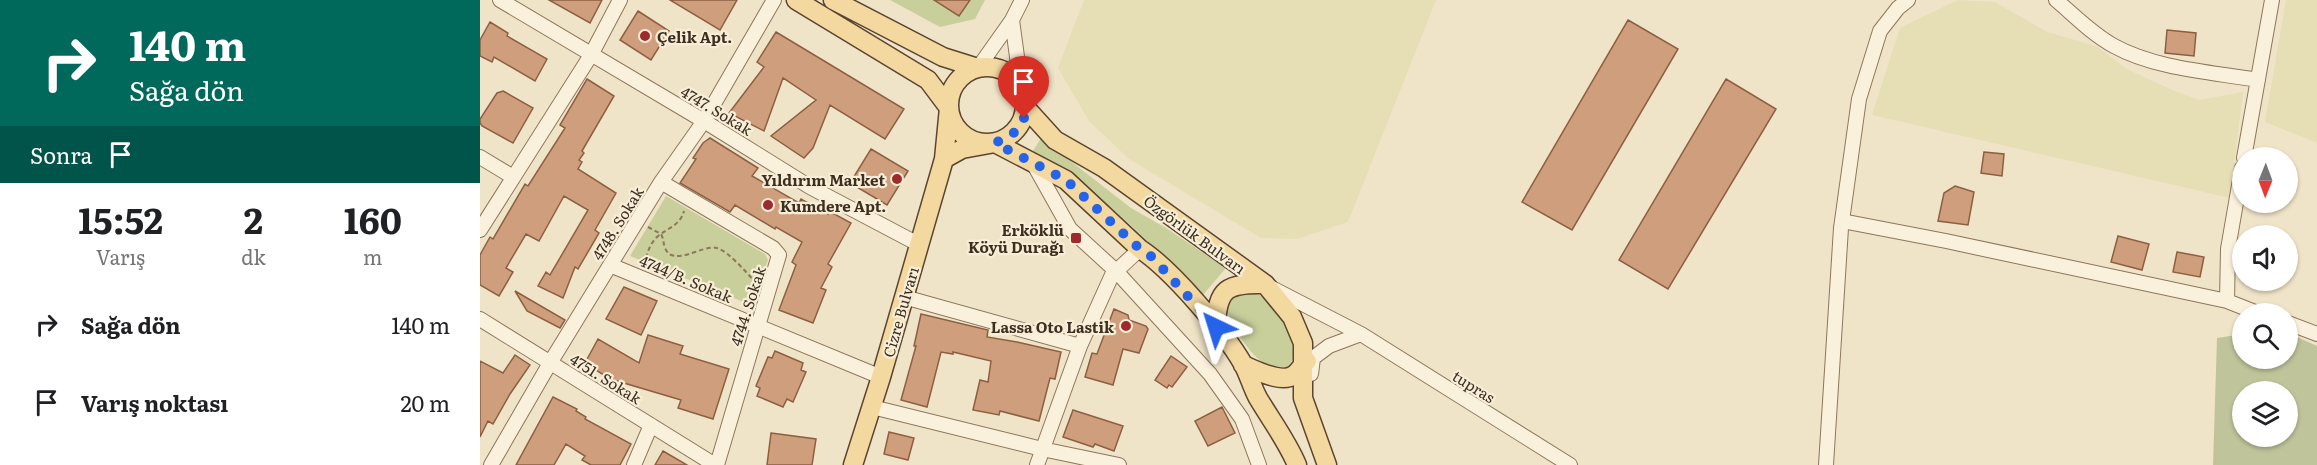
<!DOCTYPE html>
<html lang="tr">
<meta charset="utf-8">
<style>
:root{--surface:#fff;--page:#f2f2f2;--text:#202124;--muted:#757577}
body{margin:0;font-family:Literata,serif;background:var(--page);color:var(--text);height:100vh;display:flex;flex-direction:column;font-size:22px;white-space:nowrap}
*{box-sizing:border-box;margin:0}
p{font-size:20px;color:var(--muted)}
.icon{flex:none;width:33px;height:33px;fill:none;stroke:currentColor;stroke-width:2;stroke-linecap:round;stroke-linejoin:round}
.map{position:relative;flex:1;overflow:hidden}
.panel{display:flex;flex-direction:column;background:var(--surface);width:480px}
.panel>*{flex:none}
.top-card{background:#00695c;color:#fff;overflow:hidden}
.needle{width:39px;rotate:181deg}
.fabs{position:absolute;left:1752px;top:147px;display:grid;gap:12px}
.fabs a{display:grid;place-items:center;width:66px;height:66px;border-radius:50%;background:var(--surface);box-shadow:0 2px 4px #0004;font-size:30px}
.pin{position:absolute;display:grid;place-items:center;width:51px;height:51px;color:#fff;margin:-62px -26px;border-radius:50% 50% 50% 0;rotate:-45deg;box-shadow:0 0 6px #0007}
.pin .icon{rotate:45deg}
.me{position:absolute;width:66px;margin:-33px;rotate:319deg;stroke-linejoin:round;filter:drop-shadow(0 0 4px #0008)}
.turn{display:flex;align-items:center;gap:21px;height:126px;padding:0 30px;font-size:27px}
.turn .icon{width:78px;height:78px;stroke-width:2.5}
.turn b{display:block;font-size:42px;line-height:51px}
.then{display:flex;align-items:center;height:57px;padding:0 30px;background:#0003;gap:12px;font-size:22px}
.eta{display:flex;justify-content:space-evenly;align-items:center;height:102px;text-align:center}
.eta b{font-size:36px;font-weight:700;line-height:42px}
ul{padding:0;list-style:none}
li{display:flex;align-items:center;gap:18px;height:78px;padding:0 30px}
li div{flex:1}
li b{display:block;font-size:22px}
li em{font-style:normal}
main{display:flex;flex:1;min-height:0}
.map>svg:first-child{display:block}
</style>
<main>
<section class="panel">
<div class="top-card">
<div class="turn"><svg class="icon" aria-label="right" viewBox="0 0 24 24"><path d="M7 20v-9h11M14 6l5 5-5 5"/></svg><div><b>140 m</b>Sağa dön</div></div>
<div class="then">Sonra<svg class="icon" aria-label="arrive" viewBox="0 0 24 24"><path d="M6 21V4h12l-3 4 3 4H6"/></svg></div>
</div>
<div class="eta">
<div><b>15:52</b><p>Varış</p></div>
<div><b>2</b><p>dk</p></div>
<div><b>160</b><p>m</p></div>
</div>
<ul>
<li><svg class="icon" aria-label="right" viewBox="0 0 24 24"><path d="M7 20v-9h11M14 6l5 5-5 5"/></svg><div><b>Sağa dön</b></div><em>140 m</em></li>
<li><svg class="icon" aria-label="arrive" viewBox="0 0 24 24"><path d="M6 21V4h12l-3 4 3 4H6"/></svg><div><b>Varış noktası</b></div><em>20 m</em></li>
</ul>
</section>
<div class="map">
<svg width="1837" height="465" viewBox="0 0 1837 465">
<rect width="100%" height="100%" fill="#f0e4c8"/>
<!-- farmland -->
<path fill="#e6deb5" d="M 604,0 L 956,0 L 868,222 L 817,239 L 781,238 L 649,159 L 609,121 L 578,68 Z
M 1478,0 L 1515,2 L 1567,32 L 1616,46 L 1647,69 L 1690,89 L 1719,100 L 1763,92 L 1750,198 L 1392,115 L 1420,28 Z
M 1806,0 L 1837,0 L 1837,143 L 1785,122 Z"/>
<!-- green -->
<path fill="#c9cf9b" d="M 410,0 L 505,0 L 495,19 L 460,27 Z
M 561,138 L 651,208 L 686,228 L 746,268 L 722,296 L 653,227 L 611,190 L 553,151 Z
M 186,196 L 285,254 L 288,260 L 271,305 L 150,256 Z
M 770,290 C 792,299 815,328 814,353 C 814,360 809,365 805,370 C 779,373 753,330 746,308 L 752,296 Z"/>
<!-- cemetery -->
<path fill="#bfc49a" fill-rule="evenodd" d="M 1808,333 L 1837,346 L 1837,465 L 1733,465 L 1737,338 L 1757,335 L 1762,336 L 1762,358 L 1808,358 ZM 1762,392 L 1808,392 L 1808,436 L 1762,436 Z"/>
<!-- building -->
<path fill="#cf9f7d" stroke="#8d5f41" stroke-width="1.5" d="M 69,0 L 122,0 L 110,23 Z
M 190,0 L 257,0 L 240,30 Z
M 454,0 L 490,0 L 479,16 Z
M 158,11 L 189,31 L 171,60 L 140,40 Z
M 1148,20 L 1198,49 L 1092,230 L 1042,202 Z
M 10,22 L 28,33 L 27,36 L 67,59 L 55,81 L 14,57 L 12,62 L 0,56 L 0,40 Z
M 1687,30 L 1716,33 L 1714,56 L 1685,53 Z
M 296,32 L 424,109 L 405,139 L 350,105 L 333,148 L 324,158 L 291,136 L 336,100 L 303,78 L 284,131 L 249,113 L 284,67 L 277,62 Z
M 107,79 L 134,96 L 102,151 L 104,153 L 99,160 L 102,162 L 98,169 L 136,193 L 115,230 L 119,233 L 98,269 L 95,267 L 83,298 L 58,286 L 66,272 L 70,275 L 108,210 L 84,196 L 59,241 L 46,234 L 26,268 L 33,272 L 19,296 L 0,285 L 0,255 L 10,237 L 13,239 L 45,184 L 48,186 L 85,128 L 80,125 Z
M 1246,79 L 1296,109 L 1188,289 L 1139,260 Z
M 23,91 L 53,108 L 33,143 L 2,126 L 0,123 L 0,119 L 17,93 Z
M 230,138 L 278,168 L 272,176 L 319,203 L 321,199 L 348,214 L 349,211 L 371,223 L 348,264 L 352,267 L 341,288 L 346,290 L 333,323 L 299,310 L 316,265 L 312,262 L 322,242 L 296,227 L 295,229 L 255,205 L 250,212 L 200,183 L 216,159 L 213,158 L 223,143 Z
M 391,149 L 428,171 L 407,205 L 370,183 Z
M 1504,152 L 1524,154 L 1522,176 L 1501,173 Z
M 1475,186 L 1494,192 L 1488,225 L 1458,221 L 1464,193 Z
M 1638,236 L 1669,244 L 1662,270 L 1631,262 Z
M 1697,252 L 1724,257 L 1720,277 L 1693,272 Z
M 144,287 L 177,301 L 161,335 L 126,319 Z
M 35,291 L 85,320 L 80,328 L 47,311 Z
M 634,309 L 648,315 L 649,320 L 666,326 L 668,329 L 659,353 L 643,349 L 633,385 L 605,377 L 612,353 L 617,354 Z
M 441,314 L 508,330 L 507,337 L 537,342 L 581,352 L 575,379 L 570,378 L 559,421 L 520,411 L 519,415 L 493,410 L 500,380 L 508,382 L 511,361 L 473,352 L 473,354 L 461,352 L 447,407 L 421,400 L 436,346 L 434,346 Z
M 168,335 L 203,346 L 200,354 L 249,369 L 233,419 L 198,408 L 201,400 L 137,381 L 136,383 L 105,363 L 118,339 L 159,363 Z
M 295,351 L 323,363 L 321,370 L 326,372 L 313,402 L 307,399 L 303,407 L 277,396 L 280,388 L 276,386 L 288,357 L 292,358 Z
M 35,355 L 50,365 L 30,394 L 13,424 L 8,421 L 0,437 L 0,361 L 23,373 Z
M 691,356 L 707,367 L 692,387 L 689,385 L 687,388 L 675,380 Z
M 73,397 L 97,409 L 96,411 L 106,417 L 105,419 L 151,444 L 140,465 L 111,465 L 102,460 L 105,456 L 86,444 L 74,465 L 36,465 Z
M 742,407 L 755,433 L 728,446 L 715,421 Z
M 593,410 L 643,426 L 634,451 L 615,444 L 613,447 L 583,437 Z
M 409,432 L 434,438 L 428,460 L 404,454 Z
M 291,433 L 336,439 L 332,465 L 287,465 Z
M 183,451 L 207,465 L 175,465 Z"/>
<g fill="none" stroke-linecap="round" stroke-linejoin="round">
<defs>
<path id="minor" d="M 20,0 L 224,121 L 330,187 L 438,244
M 1576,0 C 1595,16 1612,34 1634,46 C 1676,69 1731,72 1778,80
M 532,20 L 542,0
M 498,68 L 532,20 L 541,86
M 0,157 L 33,177
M 1764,158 L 1792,0
M 553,163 L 590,229 L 636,271 L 730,374 L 762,419 L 779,465
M 181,182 L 293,248 L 299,255 L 237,465
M 1362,221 L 1466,241 L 1747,301 L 1780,314
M 0,230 L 111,55 L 140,0
M 130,265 L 401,377
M 790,287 L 881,334 L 849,346 L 833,358 L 831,374
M 424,297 L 600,346
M 1747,301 L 1748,249 L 1762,168
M 0,319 L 235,465
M 1808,323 L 1837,334
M 881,334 L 1090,465
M 392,407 L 562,449 L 639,465
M 11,465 L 70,363 L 181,182 L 224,121 L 294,0
M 154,465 L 171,425
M 557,465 L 600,346 L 632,275 L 660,249
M 1346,465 L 1361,228 L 1379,99 L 1400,31 L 1418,8 L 1428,0"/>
<path id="major" d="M 316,0 L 448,80 L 469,108 L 464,159 L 482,149 L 515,143 L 586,180 L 660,249 C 691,269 744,331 763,364 C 769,375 772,387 778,398 C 791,420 807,441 817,465
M 353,0 L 463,57 L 498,68
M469 105a38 38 0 1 1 76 0a38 38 0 1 1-76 0Z
M 546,108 L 575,140 L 624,168 L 785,284 L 812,317 L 823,343 L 823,398 L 847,465
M 736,327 C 737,288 747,283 785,284
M 763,365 C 776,370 801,384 814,375 C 819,371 822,365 827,361
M 373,465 L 401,377 L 464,159"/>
</defs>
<!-- minor casing -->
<use href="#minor" stroke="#8d765c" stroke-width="16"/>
<!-- major casing -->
<use href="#major" stroke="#5b4430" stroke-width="21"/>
<!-- path -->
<path stroke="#8d765c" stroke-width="2" stroke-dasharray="4.5 3" stroke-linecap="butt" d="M 168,227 L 181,234 C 184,239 183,243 185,248 C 193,268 223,244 237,248 C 248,251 267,273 275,282
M 166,258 C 168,250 171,243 177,237 C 187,228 200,226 204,211"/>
<!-- minor -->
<use href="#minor" stroke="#faf1dc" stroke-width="14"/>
<!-- major -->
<use href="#major" stroke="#f3d9a0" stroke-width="18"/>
</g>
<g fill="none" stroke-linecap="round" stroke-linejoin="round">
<!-- route -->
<path stroke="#2563eb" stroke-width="10" stroke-dasharray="0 18" d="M 544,118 L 533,134 L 515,143 L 586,180 L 660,249 L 672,257 L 736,327"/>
</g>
<!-- markers -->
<g fill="#9e2a2b" stroke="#f7eed8" stroke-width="2">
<circle cx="165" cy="36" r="6"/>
<circle cx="417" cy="179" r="6"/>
<circle cx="288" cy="205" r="6"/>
<rect x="590" y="232" width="12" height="12" rx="3"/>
<circle cx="646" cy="326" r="6"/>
</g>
<g text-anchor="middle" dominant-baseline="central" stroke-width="4.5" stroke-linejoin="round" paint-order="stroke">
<!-- poi labels -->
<g font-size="15" font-weight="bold" fill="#3d2e20" stroke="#f7eed8" text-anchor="end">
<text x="177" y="36" text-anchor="start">Çelik Apt.</text>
<text x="405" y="179">Yıldırım Market</text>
<text x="300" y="205" text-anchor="start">Kumdere Apt.</text>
<text x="584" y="229">Erköklü<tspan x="584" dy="17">Köyü Durağı</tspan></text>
<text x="634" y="326">Lassa Oto Lastik</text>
</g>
<!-- street labels -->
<g font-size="15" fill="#3d2e20" stroke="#f7eed8">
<text transform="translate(237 110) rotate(31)">4747. Sokak</text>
<text transform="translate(137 223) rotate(-58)">4748. Sokak</text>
<text transform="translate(715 234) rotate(36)">Özgörlük Bulvarı</text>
<text transform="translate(206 278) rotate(23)">4744/B. Sokak</text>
<text transform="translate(267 306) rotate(-72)">4744. Sokak</text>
<text transform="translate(420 312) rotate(-74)">Cizre Bulvarı</text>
<text transform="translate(126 378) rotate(32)">4751. Sokak</text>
<text transform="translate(994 386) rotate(32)">tupras</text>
</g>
</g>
</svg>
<div class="fabs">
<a><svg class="needle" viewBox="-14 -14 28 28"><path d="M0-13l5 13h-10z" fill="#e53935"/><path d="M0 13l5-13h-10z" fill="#757577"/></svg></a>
<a><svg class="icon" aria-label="sound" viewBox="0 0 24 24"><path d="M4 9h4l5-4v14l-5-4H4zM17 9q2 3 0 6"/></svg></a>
<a><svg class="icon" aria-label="search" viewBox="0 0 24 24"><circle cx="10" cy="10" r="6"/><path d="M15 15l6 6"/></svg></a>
<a><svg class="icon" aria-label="layers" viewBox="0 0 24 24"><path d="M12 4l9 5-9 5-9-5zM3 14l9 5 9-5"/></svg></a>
</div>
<div class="pin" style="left:544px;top:118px;background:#d93025"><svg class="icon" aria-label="arrive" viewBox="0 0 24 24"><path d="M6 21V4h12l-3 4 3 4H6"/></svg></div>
<svg class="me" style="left:736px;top:327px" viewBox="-20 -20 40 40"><path d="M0-17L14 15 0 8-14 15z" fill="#2563eb" stroke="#fff" stroke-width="4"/></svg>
</div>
</main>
